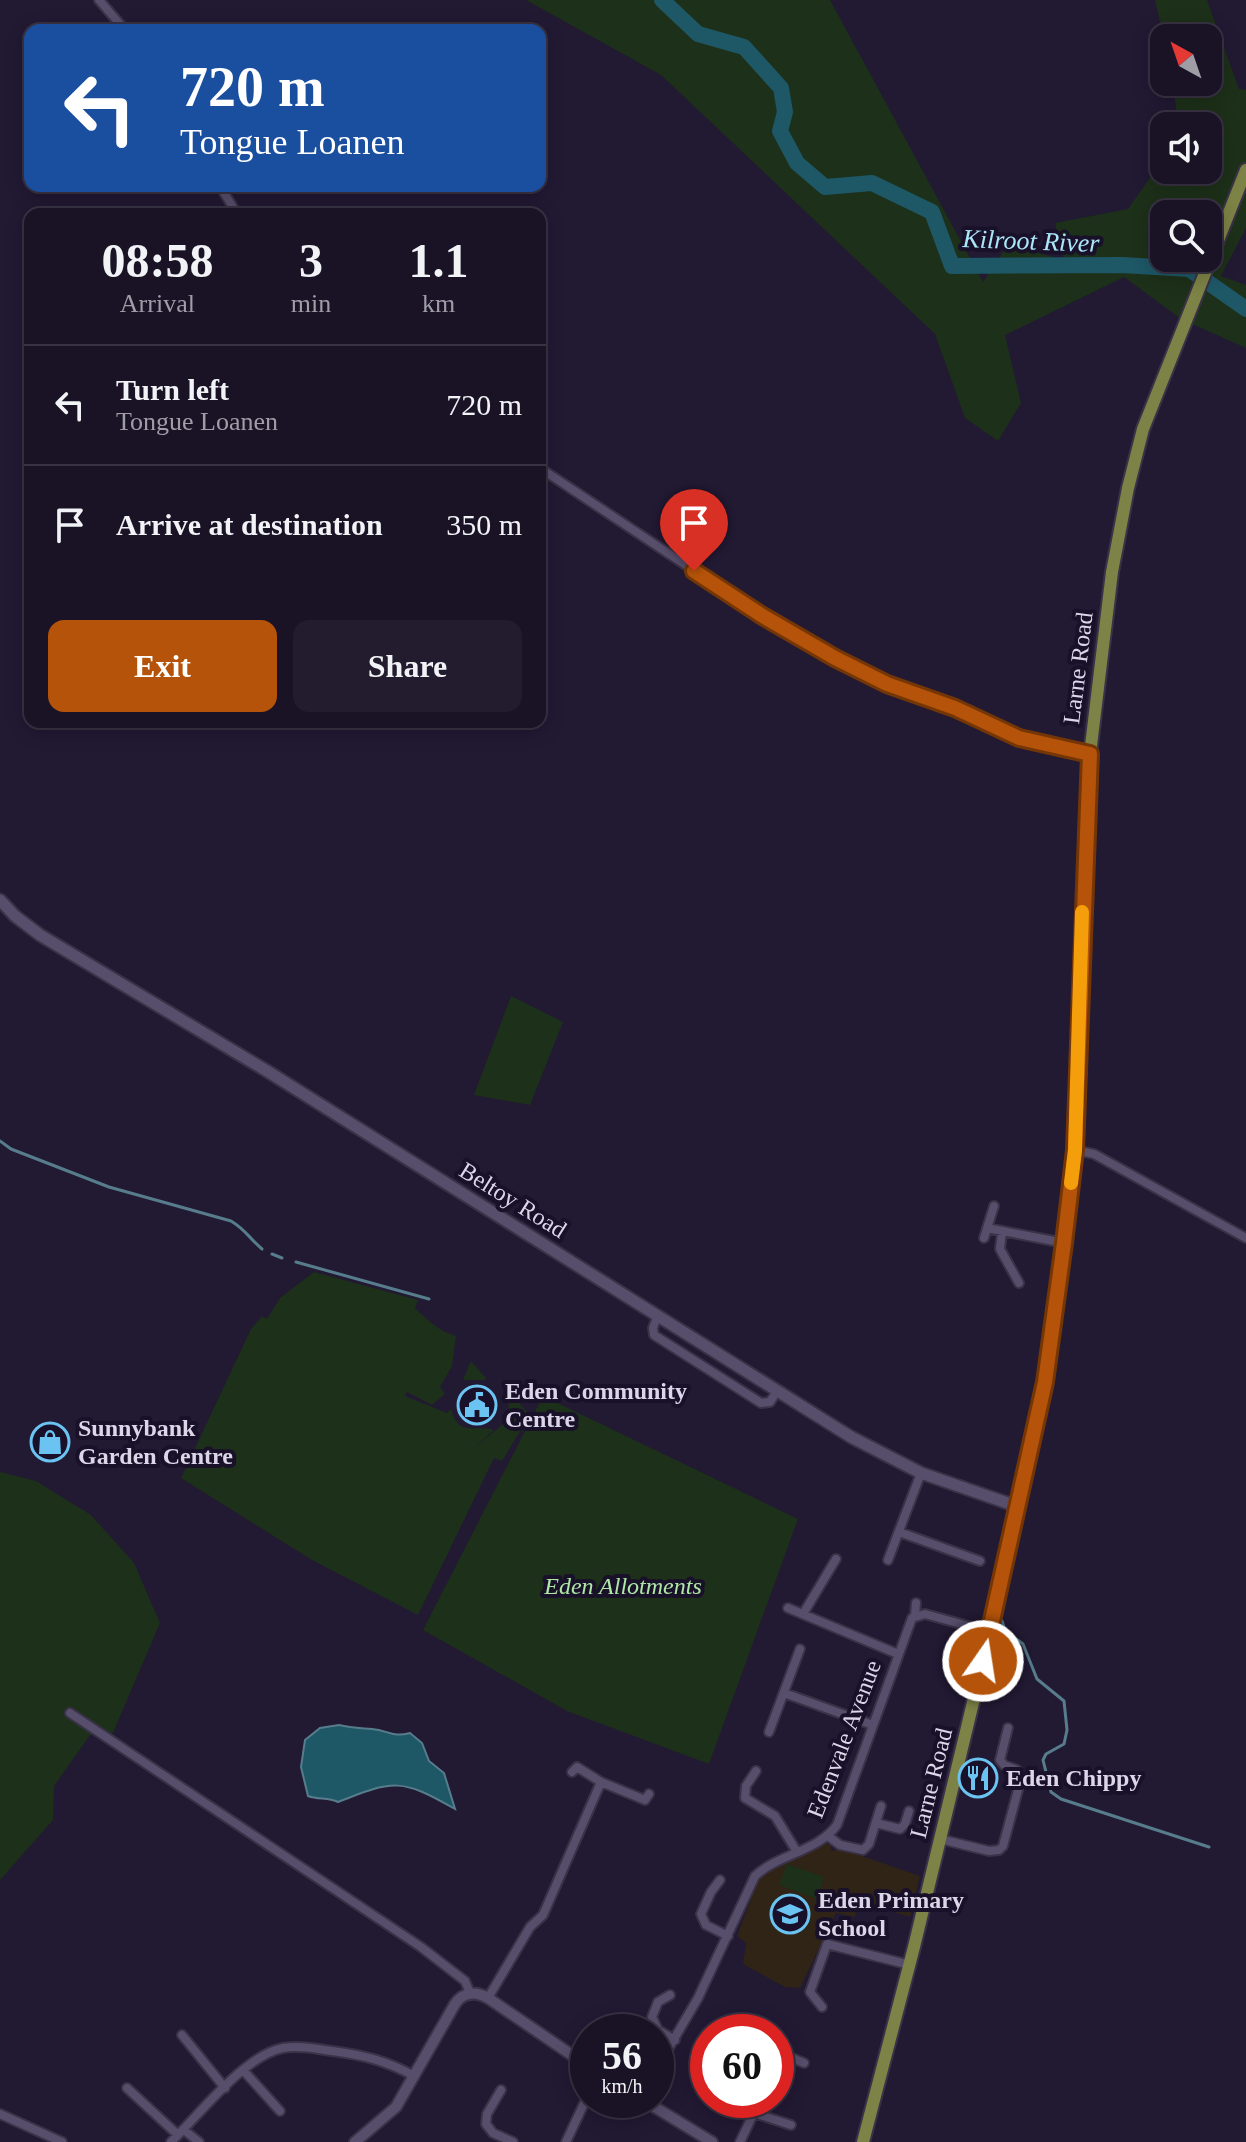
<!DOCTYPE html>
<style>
:root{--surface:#1a1326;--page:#231c2e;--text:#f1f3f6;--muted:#9f9ea7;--line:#383243;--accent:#b45309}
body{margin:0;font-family:Georgia,serif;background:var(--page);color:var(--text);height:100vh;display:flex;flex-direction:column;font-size:30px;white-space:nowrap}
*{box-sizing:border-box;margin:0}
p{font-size:26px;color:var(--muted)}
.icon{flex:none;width:44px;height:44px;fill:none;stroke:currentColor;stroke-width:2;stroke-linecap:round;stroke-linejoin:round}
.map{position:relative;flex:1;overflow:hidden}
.sheet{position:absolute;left:24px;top:208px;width:522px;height:520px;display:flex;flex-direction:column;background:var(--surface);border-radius:16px;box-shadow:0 4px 20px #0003,0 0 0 2px var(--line)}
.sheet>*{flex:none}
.guide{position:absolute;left:24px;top:24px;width:522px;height:168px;border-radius:16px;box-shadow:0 4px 20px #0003,0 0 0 2px var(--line);background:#1a4fa0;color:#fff;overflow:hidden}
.needle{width:52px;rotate:320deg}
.tools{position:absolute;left:1150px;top:24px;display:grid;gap:16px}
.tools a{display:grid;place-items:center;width:72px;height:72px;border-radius:16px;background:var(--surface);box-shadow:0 4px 20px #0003,0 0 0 2px var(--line);font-size:40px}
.speed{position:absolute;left:570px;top:2014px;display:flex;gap:16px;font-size:40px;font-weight:700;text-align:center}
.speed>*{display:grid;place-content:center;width:104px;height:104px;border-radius:50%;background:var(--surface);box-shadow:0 4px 20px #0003,0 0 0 2px var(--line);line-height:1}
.speed small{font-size:20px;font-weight:400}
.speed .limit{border:12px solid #d22;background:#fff;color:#111}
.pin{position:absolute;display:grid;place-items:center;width:68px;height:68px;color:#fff;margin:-82px -34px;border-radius:50% 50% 50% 0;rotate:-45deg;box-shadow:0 0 8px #0007}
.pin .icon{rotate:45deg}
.me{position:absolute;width:88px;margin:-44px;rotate:13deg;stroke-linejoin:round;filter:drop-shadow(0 0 6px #0008)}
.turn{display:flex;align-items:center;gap:28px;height:168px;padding:0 24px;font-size:36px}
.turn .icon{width:104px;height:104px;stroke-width:2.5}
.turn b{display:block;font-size:56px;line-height:68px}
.eta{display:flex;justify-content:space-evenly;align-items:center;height:136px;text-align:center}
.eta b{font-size:48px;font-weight:800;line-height:56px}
.button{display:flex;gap:16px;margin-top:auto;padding:16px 24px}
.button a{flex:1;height:92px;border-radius:16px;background:var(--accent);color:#fff;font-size:32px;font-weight:800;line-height:92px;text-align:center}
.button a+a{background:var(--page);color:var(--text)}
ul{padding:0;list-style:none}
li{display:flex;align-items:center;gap:24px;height:120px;padding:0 24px;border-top:2px solid var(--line)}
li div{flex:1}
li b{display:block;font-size:30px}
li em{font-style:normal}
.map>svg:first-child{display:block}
</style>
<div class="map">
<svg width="1246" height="2142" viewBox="0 0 1246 2142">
<rect width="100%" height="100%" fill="#221933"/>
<!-- education -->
<path fill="#2f2416" d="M 824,1843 L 830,1845 L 832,1851 L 839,1848 L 920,1876 L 910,1917 L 858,1901 L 855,1917 L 836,1913 L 800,1988 L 785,1987 L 743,1964 L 746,1943 L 737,1936 L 758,1881 L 764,1873 Z"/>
<!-- green -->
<path fill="#1d3019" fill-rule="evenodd" d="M 526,0 L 830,0 L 983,282 L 1008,244 L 1064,260 L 1055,223 L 1128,209 L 1164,158 L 1164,170 L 1208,170 L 1208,126 L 1178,126 L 1173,82 L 1208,82 L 1208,38 L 1164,39 L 1155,0 L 1207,0 L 1239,89 L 1246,90 L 1246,228 L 1221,276 L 1246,285 L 1246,348 L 1181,319 L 1124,277 L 1005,335 L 1021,403 L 998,441 L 965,418 L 935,334 L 661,75 ZM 1164,214 L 1208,214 L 1208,258 L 1164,258 Z
M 511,996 L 563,1022 L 530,1105 L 474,1095 Z
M 314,1272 L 418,1300 L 415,1308 C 428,1320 438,1331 456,1336 L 452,1366 L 440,1387 L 445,1394 L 432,1405 L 407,1392 L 405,1396 L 447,1413 L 451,1409 C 459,1438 475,1424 494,1430 L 474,1448 L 507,1421 L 509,1402 L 502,1384 L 530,1415 L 502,1461 L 494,1458 L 418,1615 L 312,1560 L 181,1478 L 251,1329 L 262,1316 L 267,1319 L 280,1298 Z
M 471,1361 L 486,1378 L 485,1380 L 463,1380 Z
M 543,1396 L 798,1519 L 709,1764 L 567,1711 L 423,1630 Z
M 0,1472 L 36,1481 L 91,1515 L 134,1563 L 160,1623 L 112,1735 L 90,1735 L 54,1786 L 53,1820 L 0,1880 Z
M 787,1864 L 824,1877 L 817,1899 L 779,1885 Z"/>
<!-- water -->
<path fill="#1e5766" stroke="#577d8d" stroke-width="2" d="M 339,1725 C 351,1728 360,1728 372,1729 C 388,1730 392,1738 410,1733 L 422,1743 L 429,1761 L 444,1773 L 455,1809 C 402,1779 395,1779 338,1802 C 328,1797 318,1800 308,1796 L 301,1767 L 305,1740 L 320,1728 Z"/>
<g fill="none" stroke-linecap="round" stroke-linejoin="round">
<!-- stream -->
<path stroke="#577d8d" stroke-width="3" d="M 0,1141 L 11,1149 L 109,1187 L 231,1221 C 246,1230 249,1238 262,1249
M 272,1254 L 282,1258
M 296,1262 L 429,1299
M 997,1619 L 1002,1621 L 1005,1630 L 1023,1644 L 1037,1679 L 1064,1701 L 1067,1730 L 1064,1744 L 1046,1754 L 1043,1760 L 1051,1792 L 1061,1799 L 1209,1847"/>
<!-- river -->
<path stroke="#1e5766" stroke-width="16" d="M 662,0 L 698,34 L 744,47 L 781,88 L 785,112 L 780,131 L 797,163 L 825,187 L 872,183 L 932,212 L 952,266 L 1122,265 L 1189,269 L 1246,309"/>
<defs>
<path id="minor" d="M 99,0 L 125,30
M 220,186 L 237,214
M 540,468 L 761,615 L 835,658 L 887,684 L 955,708 L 1019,738 L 1090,754
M 1075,1150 L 1094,1154 L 1246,1238
M 987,1228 L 1064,1243
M 1002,1232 L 1000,1249 L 1019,1283
M 984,1238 L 994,1206
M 657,1317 L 653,1328 L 654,1335 L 761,1403 L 770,1402 L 777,1391
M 899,1532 L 980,1561
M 888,1560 L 921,1473
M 788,1608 L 898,1654
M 803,1614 L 836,1559
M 915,1615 L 916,1603
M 784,1693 L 873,1725
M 70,1713 L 421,1947 L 465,1981 L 470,1993
M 769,1732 L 800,1649
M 756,1771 L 746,1786 L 745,1798 L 775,1816 L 797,1852
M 601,1782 L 645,1800 L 649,1794
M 876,1823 L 900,1829 L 905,1824 L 909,1811
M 828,1836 L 840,1845 L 863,1850 L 869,1844 L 881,1806
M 940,1839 L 989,1851 L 999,1850 L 1003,1846 L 1021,1779 L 1017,1770 L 1004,1765 L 1000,1760 L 1008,1728
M 720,1880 L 711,1892 L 701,1914 L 706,1925 L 728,1936
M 670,1995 L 658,2002 L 652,2017 L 658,2030 L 675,2040
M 488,1998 L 530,1927 L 543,1915 L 601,1782 L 577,1767 L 572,1772
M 822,2007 L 810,1992 L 827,1944 L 910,1965
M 182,2035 L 225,2088
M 778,2052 L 804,2063
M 776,2059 L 777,2042
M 243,2070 L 280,2111
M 656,2070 L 698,1998 L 755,1876 C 778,1854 817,1852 837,1825 L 912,1618 L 925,1614 L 990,1632
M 127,2088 L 178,2135
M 501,2090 L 487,2114 L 486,2124 L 493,2133 L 513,2142
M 754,2113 L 791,2125
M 0,2114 L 62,2142
M 184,2130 L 199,2142
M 171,2142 C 200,2114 245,2055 283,2048 C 300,2045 316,2049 332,2051 C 363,2055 387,2061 414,2076
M 566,2142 L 588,2095
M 740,2142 L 760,2100"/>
<path id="tertiary" d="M 643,2100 L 712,2142
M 355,2142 L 396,2107 L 455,2004 C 463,1992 475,1991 488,1998 L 588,2066"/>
<path id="secondary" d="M 0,900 L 15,916 L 40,935 L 267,1071 L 851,1437 L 921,1473 L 1019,1507"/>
<path id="primary" d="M 863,2142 L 914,1947 L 990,1632 L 1045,1382 L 1075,1150 L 1090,754 L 1112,572 L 1128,488 L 1143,429 L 1246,170"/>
</defs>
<!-- minor casing -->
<use href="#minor" stroke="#3a3247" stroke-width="12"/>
<!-- tertiary casing -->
<use href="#tertiary" stroke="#3a3247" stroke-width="14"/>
<!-- secondary casing -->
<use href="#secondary" stroke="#3a3247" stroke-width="15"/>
<!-- primary casing -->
<use href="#primary" stroke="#3a3247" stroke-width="16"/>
<!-- minor -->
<use href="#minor" stroke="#574e6c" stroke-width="8"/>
<!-- tertiary -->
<use href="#tertiary" stroke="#574e6c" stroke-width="10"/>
<!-- secondary -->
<use href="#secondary" stroke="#574e6c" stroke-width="11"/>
<!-- primary -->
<use href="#primary" stroke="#7d8246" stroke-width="12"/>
</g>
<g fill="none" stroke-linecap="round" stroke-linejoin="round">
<defs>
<path id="route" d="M 694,571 L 761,615 L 835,658 L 887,684 L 955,708 L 1019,738 L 1090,754 L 1075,1150 L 1064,1243 L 1045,1382 L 983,1661"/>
</defs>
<!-- route casing -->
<use href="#route" stroke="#753606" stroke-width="20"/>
<!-- route -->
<use href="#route" stroke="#b45309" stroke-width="14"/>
<!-- slow -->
<path stroke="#f59e0b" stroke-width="14" d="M 1071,1183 L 1075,1150 L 1082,912"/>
</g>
<!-- icons -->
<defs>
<symbol id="civic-ring" viewBox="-11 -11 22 22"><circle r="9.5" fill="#191029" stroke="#6ac3f1" stroke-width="1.5"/><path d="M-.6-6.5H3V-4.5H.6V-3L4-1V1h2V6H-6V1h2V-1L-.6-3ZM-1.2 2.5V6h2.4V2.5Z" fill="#6ac3f1"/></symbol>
<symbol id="shop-ring" viewBox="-11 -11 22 22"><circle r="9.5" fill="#191029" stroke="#6ac3f1" stroke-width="1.5"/><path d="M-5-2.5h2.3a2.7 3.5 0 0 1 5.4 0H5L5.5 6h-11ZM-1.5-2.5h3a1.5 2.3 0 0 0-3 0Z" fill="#6ac3f1"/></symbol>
<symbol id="restaurant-ring" viewBox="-11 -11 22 22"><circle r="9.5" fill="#191029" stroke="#6ac3f1" stroke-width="1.5"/><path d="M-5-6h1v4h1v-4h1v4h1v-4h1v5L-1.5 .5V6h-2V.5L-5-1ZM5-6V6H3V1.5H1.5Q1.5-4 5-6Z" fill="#6ac3f1"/></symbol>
<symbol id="school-ring" viewBox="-11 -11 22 22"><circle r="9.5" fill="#191029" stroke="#6ac3f1" stroke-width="1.5"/><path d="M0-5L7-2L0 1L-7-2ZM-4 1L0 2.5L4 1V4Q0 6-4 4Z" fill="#6ac3f1"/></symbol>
</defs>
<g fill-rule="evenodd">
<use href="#civic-ring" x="455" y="1383" width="44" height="44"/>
<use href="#shop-ring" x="28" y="1420" width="44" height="44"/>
<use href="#restaurant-ring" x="956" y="1756" width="44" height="44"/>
<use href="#school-ring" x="768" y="1892" width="44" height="44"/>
</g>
<g text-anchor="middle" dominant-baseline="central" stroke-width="8" stroke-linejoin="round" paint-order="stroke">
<!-- street labels -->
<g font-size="24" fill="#dbd6e8" stroke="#191029">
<text transform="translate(1078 668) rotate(-83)">Larne Road</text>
<text transform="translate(513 1200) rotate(32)">Beltoy Road</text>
<text transform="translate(844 1739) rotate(-69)">Edenvale Avenue</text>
<text transform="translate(931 1783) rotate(-76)">Larne Road</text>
</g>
<!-- poi labels -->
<g font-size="24" font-weight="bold" fill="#dbd6e8" stroke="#191029" text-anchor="start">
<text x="505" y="1391">Eden Community<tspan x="505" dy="28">Centre</tspan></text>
<text x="78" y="1428">Sunnybank<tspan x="78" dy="28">Garden Centre</tspan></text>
<text x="1006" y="1778">Eden Chippy</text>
<text x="818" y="1900">Eden Primary<tspan x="818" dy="28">School</tspan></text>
</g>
<!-- park labels -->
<g font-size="24" font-style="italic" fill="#aee8a4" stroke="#191029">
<text x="623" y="1586">Eden Allotments</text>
</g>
<!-- water labels -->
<g font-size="26" font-style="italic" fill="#abe7f9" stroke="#191029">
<text transform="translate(1031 241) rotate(2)">Kilroot River</text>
</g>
</g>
</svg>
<div class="tools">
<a><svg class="needle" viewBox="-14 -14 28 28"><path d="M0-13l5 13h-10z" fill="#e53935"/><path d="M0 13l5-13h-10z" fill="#9f9ea7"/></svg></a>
<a><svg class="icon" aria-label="sound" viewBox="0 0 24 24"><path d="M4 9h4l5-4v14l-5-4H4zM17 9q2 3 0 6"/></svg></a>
<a><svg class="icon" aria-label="search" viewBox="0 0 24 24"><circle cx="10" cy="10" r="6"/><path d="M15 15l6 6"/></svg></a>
</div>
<div class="speed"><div>56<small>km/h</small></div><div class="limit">60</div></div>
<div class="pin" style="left:694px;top:571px;background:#d93025"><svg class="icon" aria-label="arrive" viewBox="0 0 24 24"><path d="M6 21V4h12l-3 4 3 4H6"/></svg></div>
<svg class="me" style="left:983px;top:1661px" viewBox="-20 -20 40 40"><circle r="17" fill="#b45309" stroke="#fff" stroke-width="3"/><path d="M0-11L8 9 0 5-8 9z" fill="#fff"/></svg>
<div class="guide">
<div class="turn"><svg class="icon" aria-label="left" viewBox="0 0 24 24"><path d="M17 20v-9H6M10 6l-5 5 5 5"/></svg><div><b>720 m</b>Tongue Loanen</div></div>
</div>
<section class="sheet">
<div class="eta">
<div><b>08:58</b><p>Arrival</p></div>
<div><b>3</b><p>min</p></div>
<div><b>1.1</b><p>km</p></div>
</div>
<ul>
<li><svg class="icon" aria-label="left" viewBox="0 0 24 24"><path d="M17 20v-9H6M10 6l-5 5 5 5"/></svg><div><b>Turn left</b><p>Tongue Loanen</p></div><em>720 m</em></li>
<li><svg class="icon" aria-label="arrive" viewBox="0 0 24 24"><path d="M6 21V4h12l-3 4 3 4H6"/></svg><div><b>Arrive at destination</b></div><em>350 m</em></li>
</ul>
<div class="button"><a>Exit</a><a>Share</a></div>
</section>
</div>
